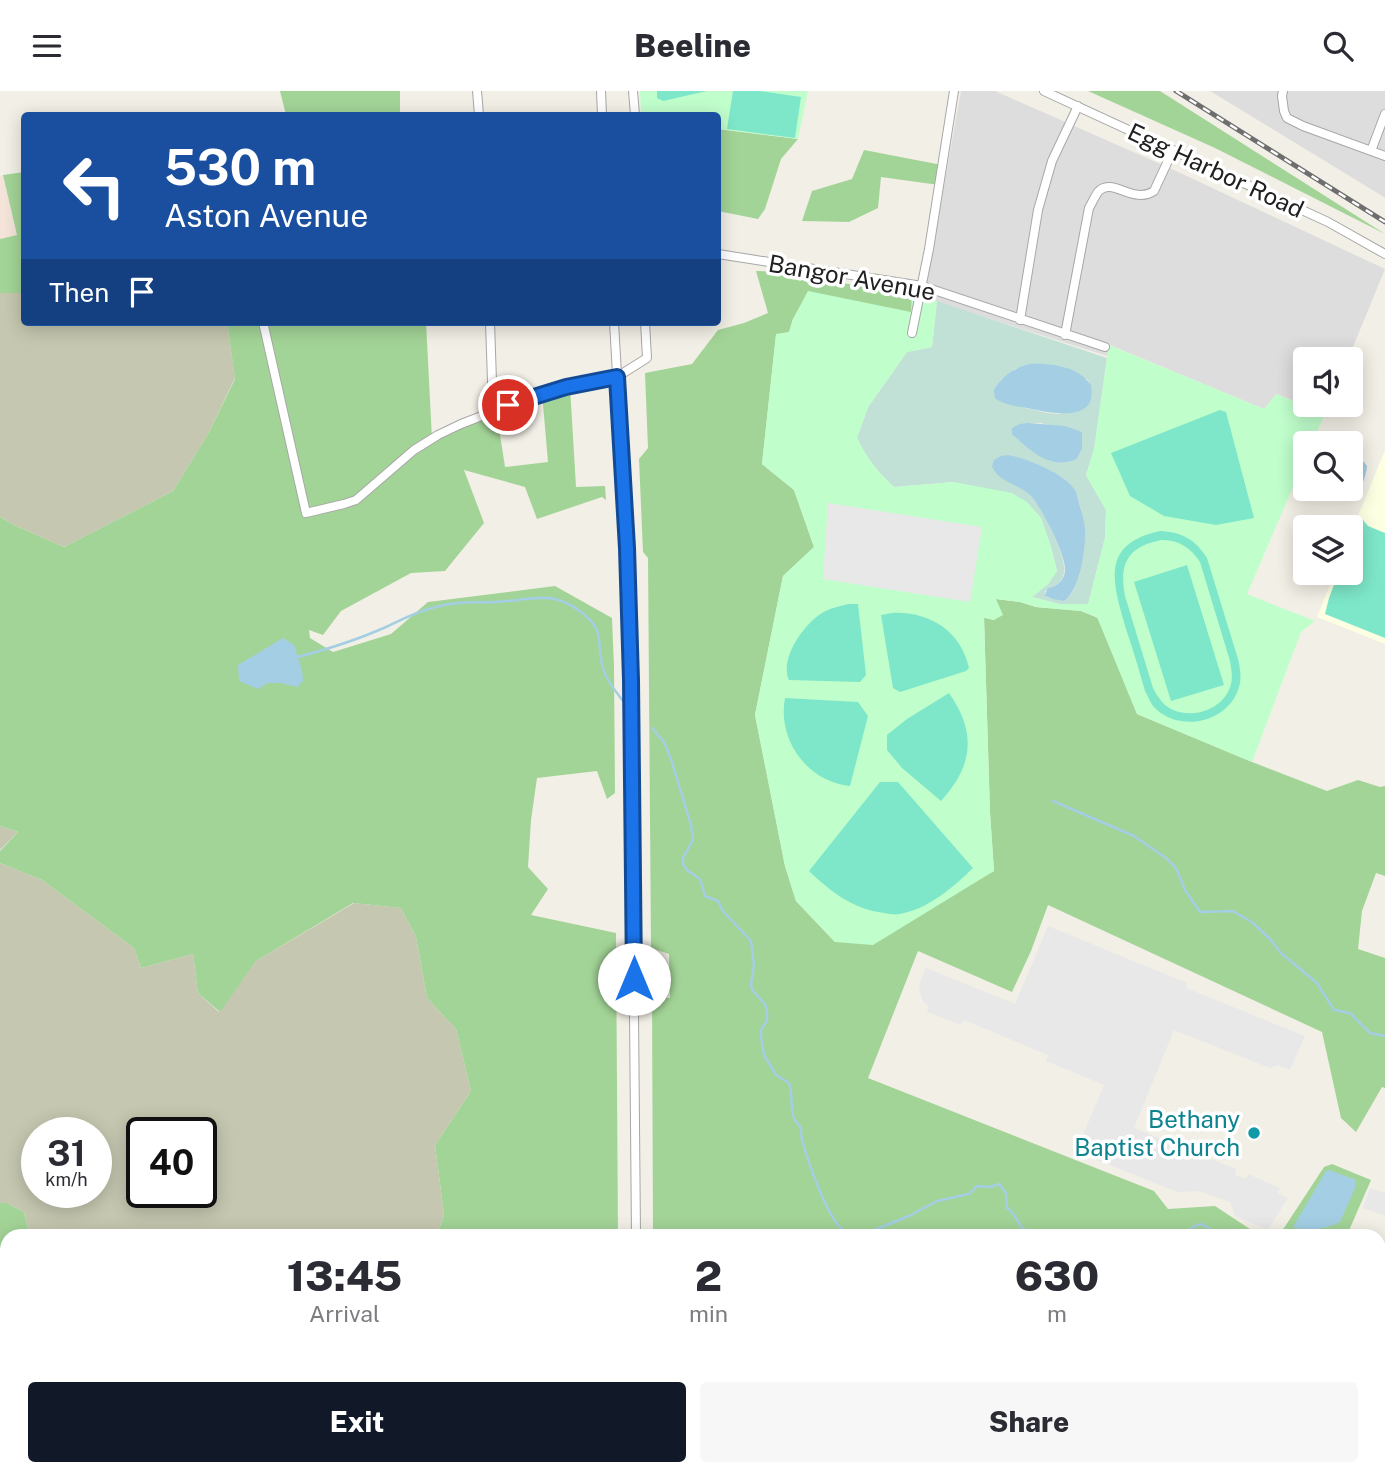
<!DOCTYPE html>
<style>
:root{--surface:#fff;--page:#f7f7f7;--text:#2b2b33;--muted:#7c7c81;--accent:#111827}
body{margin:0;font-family:"Public Sans",sans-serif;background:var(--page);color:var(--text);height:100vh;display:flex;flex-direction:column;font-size:26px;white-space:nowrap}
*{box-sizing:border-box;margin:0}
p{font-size:23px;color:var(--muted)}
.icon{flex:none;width:38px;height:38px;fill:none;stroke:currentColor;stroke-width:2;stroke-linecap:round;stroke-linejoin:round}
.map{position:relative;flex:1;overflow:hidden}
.details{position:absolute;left:0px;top:1138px;width:1386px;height:247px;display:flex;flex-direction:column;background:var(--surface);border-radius:21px 21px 0 0;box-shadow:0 4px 18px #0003}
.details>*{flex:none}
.guide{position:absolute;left:21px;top:21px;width:700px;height:214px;border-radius:7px;box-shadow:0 4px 18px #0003;background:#1a4fa0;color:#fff;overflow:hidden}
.controls{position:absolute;left:1293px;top:256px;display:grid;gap:14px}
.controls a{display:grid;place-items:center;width:70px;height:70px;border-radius:7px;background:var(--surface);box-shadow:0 4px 18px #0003;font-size:35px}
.speed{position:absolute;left:21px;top:1026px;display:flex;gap:14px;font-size:35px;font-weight:700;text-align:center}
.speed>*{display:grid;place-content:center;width:91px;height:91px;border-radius:50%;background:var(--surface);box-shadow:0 4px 18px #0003;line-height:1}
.speed small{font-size:18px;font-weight:400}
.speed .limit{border:4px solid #111;border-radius:10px;background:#fff;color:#111}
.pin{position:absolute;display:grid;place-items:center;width:60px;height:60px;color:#fff;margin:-30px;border:4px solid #fff;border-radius:50%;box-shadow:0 2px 7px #0007}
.me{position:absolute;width:77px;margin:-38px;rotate:0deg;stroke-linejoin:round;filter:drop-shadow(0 0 5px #0008)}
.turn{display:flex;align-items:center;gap:24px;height:147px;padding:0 28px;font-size:32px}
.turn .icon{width:91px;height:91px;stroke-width:2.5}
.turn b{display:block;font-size:49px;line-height:60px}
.then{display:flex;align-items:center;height:66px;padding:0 28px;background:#0003;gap:14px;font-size:26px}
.eta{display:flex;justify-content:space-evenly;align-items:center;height:119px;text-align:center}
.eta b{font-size:42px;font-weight:800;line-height:49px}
.button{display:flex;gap:14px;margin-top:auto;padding:14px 28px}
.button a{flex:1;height:80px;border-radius:7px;background:var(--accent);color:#fff;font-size:28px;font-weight:800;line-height:80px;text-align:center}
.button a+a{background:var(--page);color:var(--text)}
header{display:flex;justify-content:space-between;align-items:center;height:91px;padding:0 28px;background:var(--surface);font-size:32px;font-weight:800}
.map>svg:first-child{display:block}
</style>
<header><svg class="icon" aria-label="menu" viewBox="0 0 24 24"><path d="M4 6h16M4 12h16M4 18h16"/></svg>Beeline<svg class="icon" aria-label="search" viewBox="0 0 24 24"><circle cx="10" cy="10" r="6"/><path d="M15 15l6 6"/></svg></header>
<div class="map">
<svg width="1385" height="1384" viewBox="0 0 1385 1384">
<rect width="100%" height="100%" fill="#f2efe6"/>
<!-- residential -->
<path fill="#dedddd" d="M 961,0 L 995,0 L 1174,79 L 1385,178 L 1348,268 L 1306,268 L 1306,313 L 1329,313 L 1325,323 L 1277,303 L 1264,318 L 1110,254 L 1107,265 L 928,208 L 926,195 Z
M 1210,0 L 1385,0 L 1385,107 L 1384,106 Z"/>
<!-- education -->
<path fill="#fcffe2" d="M 1385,359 L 1385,553 L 1317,526 L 1335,481 L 1351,481 L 1351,442 Z"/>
<!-- military -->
<path fill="#f4e3d8" d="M 3,84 L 17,144 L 0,148 L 0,85 Z"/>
<!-- construction -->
<path fill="#c5c7b0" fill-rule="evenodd" d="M 0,202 L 24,202 L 24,231 L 227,231 L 235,287 L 208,343 L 173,400 L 64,456 L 14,434 L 0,426 Z
M 0,735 L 18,741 L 0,759 Z
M 0,772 L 42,789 L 134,857 L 141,877 L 193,863 L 198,902 L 219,921 L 256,870 L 354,812 L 401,817 L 416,846 L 427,907 L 456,938 L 471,1000 L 435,1054 L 444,1124 L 437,1144 L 29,1144 L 24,1121 L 7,1112 L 0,1112 ZM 37,1041 L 96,1041 L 96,1101 L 37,1101 ZM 142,1041 L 201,1041 L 201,1101 L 142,1101 Z"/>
<!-- forest -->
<path fill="#a3d497" d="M 280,0 L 400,0 L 400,24 L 286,24 Z
M 1088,0 L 1160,0 L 1385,143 L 1215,57 Z
M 718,38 L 798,48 L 781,68 L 765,118 L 758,128 L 718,120 L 719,52 L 718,51 Z
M 864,59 L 942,74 L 939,94 L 881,86 L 878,117 L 849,131 L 802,130 L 812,100 L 852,88 Z
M 24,81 L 24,202 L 0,202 L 0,148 L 17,144 L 3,84 Z
M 756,180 L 780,181 L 912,204 L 912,222 L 809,201 L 793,228 L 789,241 L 776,244 L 762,373 L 794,399 L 814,456 L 783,485 L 755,624 L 785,775 L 796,810 L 835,851 L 994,780 L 990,722 L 984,526 L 994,529 L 996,508 L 1020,511 L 1036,516 L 1081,520 L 1098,527 L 1137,623 L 1252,671 L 1327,700 L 1358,689 L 1380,696 L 1385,695 L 1385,785 L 1376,782 L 1362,820 L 1358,858 L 1385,867 L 1385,997 L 1382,996 L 1356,1041 L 1341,1027 L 1322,941 L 1048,814 L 1031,860 L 1012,901 L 918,860 L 868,987 L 1154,1100 L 1168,1118 L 1215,1115 L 1259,1144 L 653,1144 L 652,906 L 670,907 L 669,863 L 651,857 L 648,467 L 643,461 L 639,368 L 648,357 L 645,282 L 692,273 L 718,239 L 744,232 L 768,222 Z
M 227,231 L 426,231 L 432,348 L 496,318 L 505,376 L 548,371 L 542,302 L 570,296 L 576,396 L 605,395 L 606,409 L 602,406 L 537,428 L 525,396 L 464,379 L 484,432 L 445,480 L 411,482 L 341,520 L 323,544 L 309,539 L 310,547 L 333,561 L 391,543 L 428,511 L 555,495 L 612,527 L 614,576 L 615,702 L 607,708 L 597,680 L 537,687 L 531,729 L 528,776 L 548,798 L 531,824 L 616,842 L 618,1144 L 437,1144 L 444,1124 L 435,1054 L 471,1000 L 456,938 L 427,907 L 416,846 L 401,817 L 353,812 L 256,870 L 220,921 L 198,902 L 193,863 L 141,877 L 134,857 L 42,789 L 0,772 L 0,760 L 18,741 L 0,735 L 0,426 L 14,434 L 64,456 L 173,400 L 208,343 L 235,288 Z
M 1332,1073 L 1371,1089 L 1347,1144 L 1275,1144 L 1284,1137 L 1324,1076 Z
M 0,1112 L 7,1112 L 24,1121 L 29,1144 L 7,1144 L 7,1377 L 620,1377 L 620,1384 L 0,1384 Z
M 1379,1165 L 1385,1166 L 1385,1225 L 1379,1239 Z
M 655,1377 L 1271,1377 L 1268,1384 L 655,1384 Z"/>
<!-- wetland -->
<path fill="#c1e1d6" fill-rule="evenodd" d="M 937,210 L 1107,267 L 1094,359 L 1086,384 L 1106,419 L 1105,447 L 1088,514 L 1059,513 L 1032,506 L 1048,493 L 1057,480 L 1051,456 L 1041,427 L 1026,411 L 954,391 L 894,396 C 877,380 868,369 857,347 L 868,316 L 907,261 L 932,256 ZM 1030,273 L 1047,273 L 1064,276 L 1088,289 L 1092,299 L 1092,306 L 1059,323 L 1047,322 L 1022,316 L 1000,290 L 1015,278 ZM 1040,332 L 1082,341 L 1082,358 L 1077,368 C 1047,381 1031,357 1012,337 L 1019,333 ZM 1009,364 C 1024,368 1058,380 1068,392 C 1088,415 1086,454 1079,481 C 1076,493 1074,503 1064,510 L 1046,506 L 1045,500 C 1054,495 1062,493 1064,482 C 1068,469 1043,417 1033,407 C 1026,398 1015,394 1005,389 Z"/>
<!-- park -->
<path fill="#c0fecc" d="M 640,0 L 808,0 L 798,48 L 718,38 L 718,24 L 641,24 Z
M 808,200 L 911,221 L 912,204 L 937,210 L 932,256 L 907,261 L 868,316 L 857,347 C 868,369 877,380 894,396 L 954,391 L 1012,402 L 1027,411 L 1041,427 L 1051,456 L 1057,480 L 1048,493 L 1032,506 L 1059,513 L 1088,513 L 1105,447 L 1106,419 L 1086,384 L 1094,358 L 1109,254 L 1264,318 L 1276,303 L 1325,323 L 1312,352 L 1306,352 L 1305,368 L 1247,503 L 1315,530 L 1301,541 L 1252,671 L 1137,623 L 1097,526 L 1081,520 L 1036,516 L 1020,511 L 996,508 L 1003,524 L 994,529 L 984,527 L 990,722 L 994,780 L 873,854 L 835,851 L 796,810 L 785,775 L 755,624 L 783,485 L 814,456 L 794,399 L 762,373 L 776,243 L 789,241 L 793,228 Z
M 7,1231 L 7,1377 L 620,1377 L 620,1384 L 0,1384 L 0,1232 Z"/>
<!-- pitch -->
<path fill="#7ee7c9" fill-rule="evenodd" d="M 657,0 L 707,0 L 663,10 L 657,7 Z
M 733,0 L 760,0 L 801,6 L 795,47 L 727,38 Z
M 1220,319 L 1226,321 L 1254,427 L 1216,434 L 1164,425 L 1130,405 L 1111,362 Z
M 1363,429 L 1368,435 L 1385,442 L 1385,547 L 1325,523 L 1329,507 L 1339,481 L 1351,481 L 1351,452 L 1360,430 Z
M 1160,440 C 1182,441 1196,449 1207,467 L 1238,568 C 1240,577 1242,587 1239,596 C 1229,632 1178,643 1153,615 C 1150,611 1148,605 1145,600 C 1139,579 1133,558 1126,538 C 1113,493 1099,453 1160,440 ZM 1161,449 C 1179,449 1190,456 1200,471 L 1230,570 C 1231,577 1233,585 1231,593 C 1225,618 1193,629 1171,618 C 1162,613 1158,606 1153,597 L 1125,505 C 1119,473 1127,456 1161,449 Z
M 1187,474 L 1224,594 L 1171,610 L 1134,491 Z
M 849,513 L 858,513 L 866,584 L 860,591 L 789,589 C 779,568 804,533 822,522 C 830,517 840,515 849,513 Z
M 892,522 C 929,520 961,540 969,577 L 966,580 L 900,601 L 893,597 L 881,524 Z
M 949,602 C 977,642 973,675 941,710 L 902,677 L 887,659 L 887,644 L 907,628 Z
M 785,607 L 858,611 L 868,625 L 850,695 C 807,691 777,648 785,607 Z
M 880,691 L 898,691 L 973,777 C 954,796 928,818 900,823 C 895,824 889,823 884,822 C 853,818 831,801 809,780 Z"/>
<!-- parking -->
<path fill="#e8e8e8" d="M 828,412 L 982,436 L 970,511 L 823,488 Z
M 1048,835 L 1187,892 L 1186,897 L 1305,945 L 1290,979 L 1278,974 L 1270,977 L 1174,939 L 1134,1037 L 1236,1078 L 1235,1084 L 1246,1088 L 1248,1083 L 1280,1097 L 1278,1102 L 1288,1107 L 1268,1139 L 1235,1125 L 1230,1111 L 1199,1100 L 1177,1101 L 1092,1067 L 1094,1062 L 1089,1059 L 1083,1044 L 1104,994 L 1046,970 L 1048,964 L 964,929 L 961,934 L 927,921 L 928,915 L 923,910 L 919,899 L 920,891 L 926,877 L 1015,913 Z
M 1370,1097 L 1385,1102 L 1385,1125 L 1363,1117 Z"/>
<!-- water -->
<path fill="#a3cee3" d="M 1030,273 C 1051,272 1078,275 1091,294 C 1099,333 1049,322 1027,317 C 1016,315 1004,314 995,307 L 994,299 C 1001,286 1015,276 1030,273 Z
M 1028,332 L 1065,335 L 1082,341 L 1082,358 L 1077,368 C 1050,380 1031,360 1012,343 L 1012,337 L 1019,333 Z
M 1009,364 C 1028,368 1067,383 1076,401 C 1079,413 1084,426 1085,438 C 1086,456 1080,500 1064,510 L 1053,508 L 1045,505 L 1047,498 C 1056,495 1064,491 1065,480 C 1067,466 1041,415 1031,405 C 1019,393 1000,392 992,376 L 994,369 L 1001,365 Z
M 1351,364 L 1364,371 L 1367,375 C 1366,385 1362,399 1352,404 L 1333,397 L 1351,397 Z
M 283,547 L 294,554 L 302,579 L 303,590 L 297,596 L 281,592 L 268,592 L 258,598 L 239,590 L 238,574 Z
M 1329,1079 L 1356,1089 L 1355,1097 L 1340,1131 C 1329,1137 1306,1142 1293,1136 L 1326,1080 Z
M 1379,1203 L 1385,1207 L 1385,1232 L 1379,1241 Z"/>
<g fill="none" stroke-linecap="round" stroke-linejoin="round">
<!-- stream -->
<path stroke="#a3cee3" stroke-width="2.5" d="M 294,567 C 325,559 357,549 386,536 C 403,528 417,520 436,516 C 456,510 475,512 495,511 C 535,509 557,496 590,529 C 604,543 597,563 604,580 C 608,593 619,604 627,615
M 652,637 L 664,651 L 671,668 L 691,734 L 693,749 L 683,767 L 683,773 L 688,780 L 700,788 L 705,805 L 718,810 L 723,820 L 751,850 L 754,875 L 751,893 L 752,899 L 765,913 L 767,921 L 767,929 L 761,939 L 761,946 L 764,964 L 776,984 L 789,992 C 793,1002 790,1013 793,1024 C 794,1031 799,1032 801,1038 C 801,1042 801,1046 802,1049 C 809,1073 827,1129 847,1143 L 863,1142 L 874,1139 L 909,1125 L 937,1110 L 969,1103 L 977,1095 L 990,1096 L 999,1093 L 1006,1102 L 1007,1117 C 1018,1124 1016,1135 1031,1144
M 1053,710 L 1134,745 L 1166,767 L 1176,777 L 1185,799 L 1200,821 L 1233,820 L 1253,832 L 1270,848 L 1281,862 L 1317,892 L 1334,919 L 1350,922 L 1370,942 L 1385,945
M 1182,1144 L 1195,1135 L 1201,1133 L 1209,1137 L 1213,1144
M 1379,1206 L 1382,1204 L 1385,1199"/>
<defs>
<path id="minor" d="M 477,0 L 479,24
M 601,0 L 602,24
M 633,0 L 635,24
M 1044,0 L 1328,131 L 1385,163
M 1283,0 L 1282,5 L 1284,20 L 1287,27 L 1303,35 L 1385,65
M 1371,60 L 1385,23
M 718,163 L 922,195 L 1105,256
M 1020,229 L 1038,119 L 1052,70 L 1078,15
M 263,231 L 306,422 L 344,413 L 356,409 L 414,359 L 438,344 L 461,333 L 523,309 L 566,296 L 617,286 L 647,267 L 645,231
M 490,231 L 493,320
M 614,231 L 627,457 L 631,589 L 636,1144
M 912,242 L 929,158 L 954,0
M 1065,244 L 1089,117 C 1092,112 1095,105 1098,101 C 1112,85 1133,114 1154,100 L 1173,59
M 1379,1316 L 1385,1318
M 637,1377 L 637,1384"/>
<path id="major" d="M 1379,1289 L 1385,1276
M 1339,1384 L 1342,1377"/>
</defs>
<!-- minor casing -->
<use href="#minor" stroke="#a7a7a7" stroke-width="10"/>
<!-- major casing -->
<use href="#major" stroke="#9d7900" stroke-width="12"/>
<!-- minor -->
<use href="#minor" stroke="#fff" stroke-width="8"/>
<!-- major -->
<use href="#major" stroke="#ffdf9e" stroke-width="10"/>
<defs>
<path id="rail" d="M 1176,0 L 1385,131"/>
</defs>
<!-- rail casing -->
<use href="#rail" stroke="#6e6e6e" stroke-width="5"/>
<!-- rail -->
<use href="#rail" stroke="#fff" stroke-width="2.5" stroke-dasharray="8" stroke-linecap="butt"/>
</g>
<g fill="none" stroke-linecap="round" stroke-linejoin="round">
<defs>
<path id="route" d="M 508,314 L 566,296 L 617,286 L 627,457 L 631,589 L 634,888"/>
</defs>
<!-- route casing -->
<use href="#route" stroke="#114b97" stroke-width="18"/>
<!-- route -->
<use href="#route" stroke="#1a73e8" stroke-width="12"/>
</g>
<!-- markers -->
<circle fill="#0f9aa8" stroke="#fff" stroke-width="2.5" cx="1254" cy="1042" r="7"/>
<g text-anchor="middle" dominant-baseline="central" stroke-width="7" stroke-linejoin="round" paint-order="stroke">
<!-- street labels -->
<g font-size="24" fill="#202020" stroke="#fff">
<text transform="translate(1216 79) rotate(25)">Egg Harbor Road</text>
<text transform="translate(852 186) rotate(10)">Bangor Avenue</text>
</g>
<!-- culture labels -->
<g font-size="24" fill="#0d838f" stroke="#fff" text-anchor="end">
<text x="1240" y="1028">Bethany<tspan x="1240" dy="28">Baptist Church</tspan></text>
</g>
</g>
</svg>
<div class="controls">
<a><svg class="icon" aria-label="sound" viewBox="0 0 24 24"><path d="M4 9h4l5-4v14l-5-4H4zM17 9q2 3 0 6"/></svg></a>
<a><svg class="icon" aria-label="search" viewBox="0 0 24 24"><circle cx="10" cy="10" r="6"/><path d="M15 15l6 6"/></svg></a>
<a><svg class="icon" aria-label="layers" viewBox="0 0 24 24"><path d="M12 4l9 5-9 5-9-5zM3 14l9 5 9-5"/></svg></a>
</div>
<div class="speed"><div>31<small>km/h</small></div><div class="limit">40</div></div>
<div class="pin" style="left:508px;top:314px;background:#d93025"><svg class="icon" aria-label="arrive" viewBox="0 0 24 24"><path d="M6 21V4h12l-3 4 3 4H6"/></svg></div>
<svg class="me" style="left:634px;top:888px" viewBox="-20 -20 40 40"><circle r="19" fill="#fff"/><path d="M0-13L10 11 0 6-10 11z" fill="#1a73e8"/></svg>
<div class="guide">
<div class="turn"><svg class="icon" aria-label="left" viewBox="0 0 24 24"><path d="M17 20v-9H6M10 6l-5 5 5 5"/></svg><div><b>530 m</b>Aston Avenue</div></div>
<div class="then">Then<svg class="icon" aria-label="arrive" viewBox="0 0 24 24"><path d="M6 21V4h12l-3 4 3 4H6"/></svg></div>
</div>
<section class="details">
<div class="eta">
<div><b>13:45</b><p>Arrival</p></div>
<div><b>2</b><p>min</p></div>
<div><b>630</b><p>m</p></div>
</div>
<div class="button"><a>Exit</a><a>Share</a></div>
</section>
</div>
